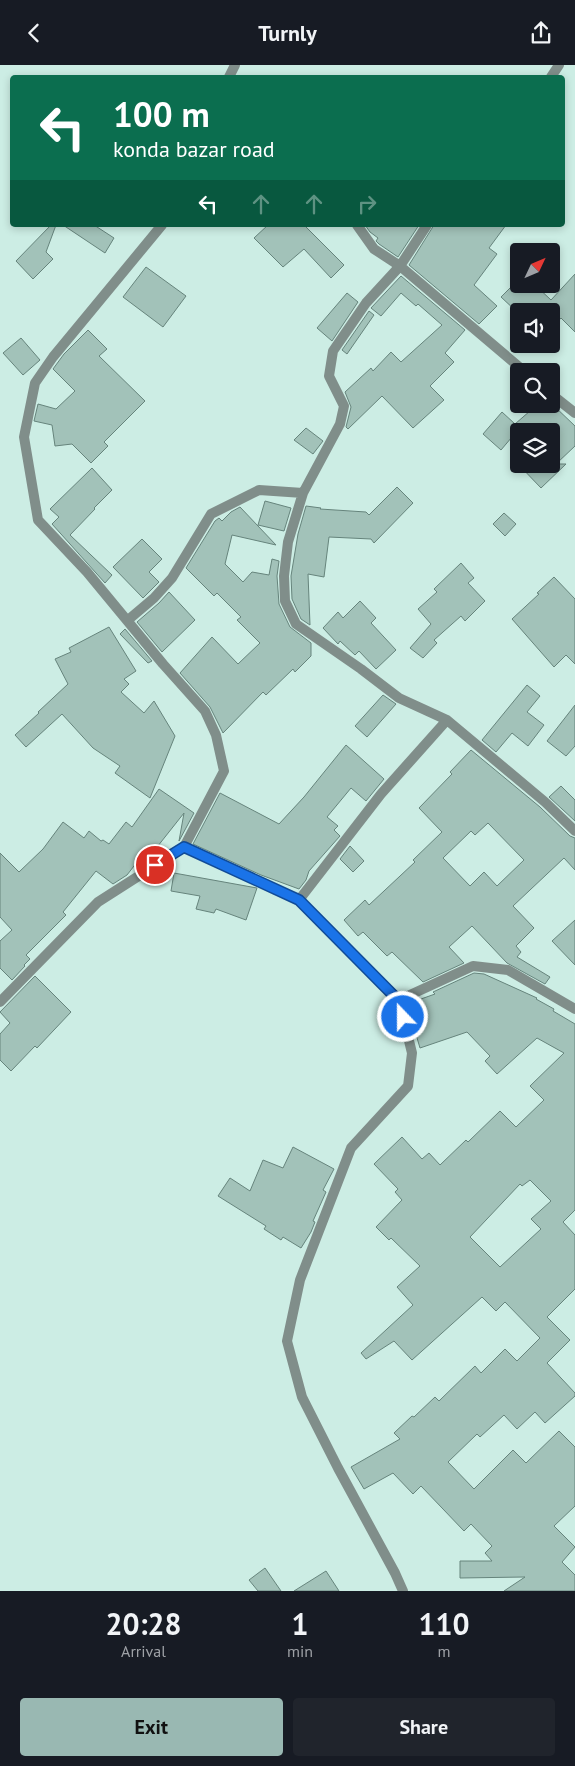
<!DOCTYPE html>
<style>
:root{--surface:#171b24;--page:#20242c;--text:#f1f3f6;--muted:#9ea1a6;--accent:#99b8b2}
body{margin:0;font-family:"PT Sans",sans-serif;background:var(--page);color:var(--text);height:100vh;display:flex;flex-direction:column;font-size:19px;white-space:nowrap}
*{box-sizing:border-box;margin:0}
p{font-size:16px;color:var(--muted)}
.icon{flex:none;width:28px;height:28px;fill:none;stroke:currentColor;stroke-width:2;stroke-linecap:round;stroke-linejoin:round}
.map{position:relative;height:1526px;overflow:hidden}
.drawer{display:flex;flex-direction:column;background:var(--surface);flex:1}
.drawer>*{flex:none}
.banner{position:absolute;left:10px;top:10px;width:555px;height:152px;border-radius:5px;box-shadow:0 2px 8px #0003;background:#0b6e4f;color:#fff;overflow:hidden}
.needle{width:32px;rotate:46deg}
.tools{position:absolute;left:510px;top:178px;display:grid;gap:10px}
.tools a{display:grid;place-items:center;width:50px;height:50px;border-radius:5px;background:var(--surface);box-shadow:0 2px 8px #0003;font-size:25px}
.pin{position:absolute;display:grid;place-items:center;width:42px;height:42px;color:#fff;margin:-21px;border:2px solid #fff;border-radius:50%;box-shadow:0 1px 5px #0007}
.me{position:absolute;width:55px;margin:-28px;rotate:338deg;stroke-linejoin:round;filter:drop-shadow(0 0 4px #0008)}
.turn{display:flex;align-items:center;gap:18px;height:105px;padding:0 20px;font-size:22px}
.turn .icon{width:65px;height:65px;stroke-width:2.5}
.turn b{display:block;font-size:35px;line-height:42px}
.lanes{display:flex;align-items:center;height:48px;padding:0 20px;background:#0003;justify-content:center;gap:25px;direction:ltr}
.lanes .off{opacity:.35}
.eta{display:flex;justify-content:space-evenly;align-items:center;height:85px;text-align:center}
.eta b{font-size:30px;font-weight:800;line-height:35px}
.action{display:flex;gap:10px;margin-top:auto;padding:10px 20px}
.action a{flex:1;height:58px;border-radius:5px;background:var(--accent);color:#111;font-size:20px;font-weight:800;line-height:58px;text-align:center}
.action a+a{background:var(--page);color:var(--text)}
header{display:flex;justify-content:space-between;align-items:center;height:65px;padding:0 20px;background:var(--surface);font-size:22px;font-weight:800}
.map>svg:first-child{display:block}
</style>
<header><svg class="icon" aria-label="back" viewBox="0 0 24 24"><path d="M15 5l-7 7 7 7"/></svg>Turnly<svg class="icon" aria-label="share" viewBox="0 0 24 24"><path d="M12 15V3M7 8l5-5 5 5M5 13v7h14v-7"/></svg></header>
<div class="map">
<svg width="575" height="1526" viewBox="0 0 575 1526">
<rect width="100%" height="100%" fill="#ccede4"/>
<!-- building -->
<path fill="#a2c2b9" stroke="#66847c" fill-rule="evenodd" d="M 51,160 L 56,160 L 46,187 L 53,194 L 33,214 L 16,196 Z
M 63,160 L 94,160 L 114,173 L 105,188 Z
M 268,160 L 304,160 L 344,200 L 331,213 L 304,184 L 283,202 L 254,173 Z
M 365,160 L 419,160 L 398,192 L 379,179 L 376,176 L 378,173 L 370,167 Z
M 434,160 L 506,160 L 489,183 L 497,189 L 474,220 L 497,241 L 479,259 L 409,200 Z
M 146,202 L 186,231 L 163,262 L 123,232 Z
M 575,209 L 575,267 L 561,253 L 551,264 L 551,246 L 516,246 L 501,232 L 514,219 L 534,219 L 551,235 Z
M 401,211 L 465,265 L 445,288 L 454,297 L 430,321 L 444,335 L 413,363 L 382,331 L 348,364 L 346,362 L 351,342 L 345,327 L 371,303 L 373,306 L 391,287 L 401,297 L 442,260 L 418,239 L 416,241 L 401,228 L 381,251 L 371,243 Z
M 347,228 L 358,237 L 332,276 L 317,263 Z
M 369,246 L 374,250 L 347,289 L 342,285 Z
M 88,265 L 107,284 L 99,291 L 145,336 L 104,377 L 108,381 L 91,398 L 72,379 L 55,381 L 52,360 L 34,356 L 38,339 L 56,344 L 75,326 L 53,304 L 64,289 Z
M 21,273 L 40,295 L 23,310 L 3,288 Z
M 538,339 L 552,339 L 575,361 L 575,381 L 556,399 L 566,399 L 541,423 L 518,399 L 551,399 L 551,366 L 517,366 L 501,385 L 483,369 L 502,347 L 515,359 Z
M 306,363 L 323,376 L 313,389 L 294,375 Z
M 92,403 L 112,425 L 94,443 L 95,444 L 70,470 L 112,510 L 105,518 L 52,459 L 59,452 L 50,444 Z
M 397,422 L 413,438 L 374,478 L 371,474 L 329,472 L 324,512 L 308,509 L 310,560 L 301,554 L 292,534 L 291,511 L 298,469 L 306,441 L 321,443 L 320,444 L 366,447 L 369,450 Z
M 265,436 L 291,443 L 284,466 L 258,460 Z
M 240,442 L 276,480 L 232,470 L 225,499 L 243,517 L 252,507 L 269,510 L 272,494 L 279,496 L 277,511 L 279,539 L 290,562 L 311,578 L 311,591 L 295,607 L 293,604 L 266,630 L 263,627 L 223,668 L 210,642 L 180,608 L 212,572 L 238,599 L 260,578 L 237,555 L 241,552 L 217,528 L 214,531 L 186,503 L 215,456 L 219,453 L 222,456 L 231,447 Z
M 504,448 L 516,459 L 505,471 L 493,459 Z
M 142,474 L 162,494 L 149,507 L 159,517 L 143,533 L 113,502 Z
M 461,498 L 474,513 L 468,518 L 485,536 L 465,556 L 461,551 L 434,575 L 437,578 L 423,593 L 410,583 L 431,559 L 418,544 L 437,527 L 434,524 Z
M 554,512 L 575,534 L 575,599 L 566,590 L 554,602 L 512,554 L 539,529 L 537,528 Z
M 169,527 L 195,555 L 162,587 L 137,557 L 159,538 Z
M 360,536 L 376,553 L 371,558 L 396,585 L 376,604 L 359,586 L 355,590 L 340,576 L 338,579 L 323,563 L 338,547 L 343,553 Z
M 109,562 L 136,606 L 124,614 L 129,619 L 121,627 L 144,648 L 154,636 L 175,671 L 150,733 L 115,708 L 120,701 L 93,683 L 62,649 L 26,682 L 15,670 L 39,648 L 38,647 L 68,619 L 55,594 L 71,587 L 69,583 Z
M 125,564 L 152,596 L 148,598 L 120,569 Z
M 527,620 L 540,631 L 527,647 L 544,660 L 528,681 L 512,668 L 496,687 L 482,675 Z
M 383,630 L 396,639 L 367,672 L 355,661 Z
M 575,640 L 575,681 L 566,691 L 547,676 Z
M 346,680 L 384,714 L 366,736 L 351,723 L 327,752 L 338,761 L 334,765 L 340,771 L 309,806 L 306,815 L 299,824 L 261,810 L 193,779 L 220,728 L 279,759 L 304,732 Z
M 471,685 L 540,742 L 570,771 L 575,773 L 575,805 L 564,793 L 513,841 L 534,863 L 516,881 L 521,887 L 517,892 L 550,912 L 545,919 L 507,898 L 472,861 L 449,882 L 464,898 L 423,917 L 392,887 L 387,891 L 363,867 L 358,871 L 344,855 L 365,835 L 369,840 L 415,797 L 413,795 L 442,767 L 419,743 L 452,709 L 450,707 ZM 488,758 L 524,795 L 497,821 L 484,807 L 470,821 L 443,793 L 471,766 L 475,770 Z
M 561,721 L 575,735 L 575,756 L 549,732 Z
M 159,724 L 194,748 L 179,776 L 184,748 L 146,796 L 141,792 L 127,810 L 113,819 L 96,806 L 63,847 L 66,850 L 26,890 L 30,894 L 24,900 L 25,901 L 12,915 L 0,903 L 0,876 L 12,865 L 0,852 L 0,788 L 19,807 L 43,784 L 63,757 L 84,773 L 89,766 L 101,776 L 103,775 L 109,779 L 126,757 L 132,762 Z
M 350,781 L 364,796 L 353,807 L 340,794 Z
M 174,808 L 257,823 L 246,855 L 216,844 L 214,848 L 196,844 L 200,831 L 171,826 Z
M 575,855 L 575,900 L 552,876 Z
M 474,908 L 484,909 L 537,933 L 536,934 L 554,944 L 553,946 L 575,959 L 575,1145 L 563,1157 L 575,1170 L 575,1224 L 547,1252 L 570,1275 L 547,1298 L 575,1328 L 575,1331 L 545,1358 L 535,1347 L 517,1364 L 504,1350 L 480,1372 L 477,1369 L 448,1397 L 474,1424 L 513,1385 L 526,1398 L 559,1366 L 575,1382 L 575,1441 L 554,1461 L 575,1482 L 562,1497 L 575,1510 L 575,1526 L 504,1526 L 525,1512 L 460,1513 L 460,1496 L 492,1496 L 485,1488 L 492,1481 L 471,1459 L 464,1466 L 421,1421 L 413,1429 L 393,1408 L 364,1424 L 351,1402 L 400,1374 L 394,1368 L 412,1351 L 414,1352 L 435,1332 L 439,1336 L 475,1301 L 481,1308 L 505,1284 L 517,1296 L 540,1273 L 505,1237 L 496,1246 L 482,1232 L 412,1295 L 394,1276 L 366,1294 L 361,1288 L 413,1240 L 397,1222 L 420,1201 L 391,1173 L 389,1175 L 376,1162 L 402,1135 L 395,1127 L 398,1124 L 374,1099 L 402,1072 L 422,1094 L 429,1088 L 440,1100 L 466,1075 L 468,1077 L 500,1046 L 516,1062 L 544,1035 L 530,1021 L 564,988 L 537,973 L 497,1009 L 485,996 L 490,991 L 467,967 L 420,983 L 407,939 L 435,929 L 433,927 ZM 530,1115 L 551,1136 L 531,1154 L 541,1164 L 500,1202 L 470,1172 L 520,1119 L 522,1121 Z
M 35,911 L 71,947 L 37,983 L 35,981 L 11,1006 L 0,995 L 0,969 L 10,958 L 0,947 Z
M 293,1082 L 334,1104 L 323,1125 L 326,1127 L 313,1156 L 315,1157 L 311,1167 L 301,1183 L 283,1172 L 281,1175 L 264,1164 L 266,1161 L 218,1131 L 230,1113 L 250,1126 L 263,1095 L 283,1103 Z
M 265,1503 L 281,1526 L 258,1526 L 249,1515 Z
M 326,1506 L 339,1526 L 294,1526 Z"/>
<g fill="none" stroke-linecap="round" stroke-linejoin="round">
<!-- minor -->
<path stroke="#808e8a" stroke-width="10" d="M 229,12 L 235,0
M 551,12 L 559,0
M 162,160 L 53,292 L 35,318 L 24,372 L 38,455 L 87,507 L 163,599 L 205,646 L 216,670 L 224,706 L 184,782
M 427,160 L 400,201 L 524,306
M 551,329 L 575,348
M 303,428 L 288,477 L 284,511 L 285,536 L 296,559 L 361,604 L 399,633 L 447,655 L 545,737 L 575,766
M 128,555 L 154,533 L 172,513 L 211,449 L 259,425 L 303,428 L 340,359 L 344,341 L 329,311 L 333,286 L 366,238 L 400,201 L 374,184 L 357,160
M 299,835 L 381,729 L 447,655
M 399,935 L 412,988 L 408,1021 L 351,1083 L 300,1215 L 287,1276 L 302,1332 L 338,1403 L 395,1508 L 403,1526"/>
<!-- tertiary -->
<path stroke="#808e8a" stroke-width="10" d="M 0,937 L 98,837 L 184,782 L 299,835 L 399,935 L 473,901 L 508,905 L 575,944"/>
</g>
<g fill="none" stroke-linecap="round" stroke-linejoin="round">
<defs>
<path id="route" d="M 155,800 L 184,782 L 299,835 L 398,935 L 403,952"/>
</defs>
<!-- route casing -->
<use href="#route" stroke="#114b97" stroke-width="12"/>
<!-- route -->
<use href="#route" stroke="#1a73e8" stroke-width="9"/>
</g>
</svg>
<div class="tools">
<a><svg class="needle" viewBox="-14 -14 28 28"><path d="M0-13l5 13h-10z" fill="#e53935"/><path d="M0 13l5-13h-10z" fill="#9ea1a6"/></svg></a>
<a><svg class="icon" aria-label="sound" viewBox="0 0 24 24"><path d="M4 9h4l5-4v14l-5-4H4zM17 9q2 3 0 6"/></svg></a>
<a><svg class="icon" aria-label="search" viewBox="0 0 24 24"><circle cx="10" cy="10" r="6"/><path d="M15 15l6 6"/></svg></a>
<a><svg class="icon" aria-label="layers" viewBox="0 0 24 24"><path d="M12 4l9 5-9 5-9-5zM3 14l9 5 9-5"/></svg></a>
</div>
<div class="pin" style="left:155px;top:800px;background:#d93025"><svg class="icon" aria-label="arrive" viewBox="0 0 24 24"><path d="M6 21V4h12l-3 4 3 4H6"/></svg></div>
<svg class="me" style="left:403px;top:952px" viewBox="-20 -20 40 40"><circle r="17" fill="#1a73e8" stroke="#fff" stroke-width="3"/><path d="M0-11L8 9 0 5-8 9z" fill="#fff"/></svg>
<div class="banner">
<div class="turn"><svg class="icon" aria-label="left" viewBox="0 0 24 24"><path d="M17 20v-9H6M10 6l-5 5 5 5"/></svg><div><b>100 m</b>konda bazar road</div></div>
<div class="lanes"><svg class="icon" aria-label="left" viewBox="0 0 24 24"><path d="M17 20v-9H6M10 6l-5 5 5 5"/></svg><svg class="icon off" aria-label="ahead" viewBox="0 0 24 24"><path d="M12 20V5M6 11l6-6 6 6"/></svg><svg class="icon off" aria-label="ahead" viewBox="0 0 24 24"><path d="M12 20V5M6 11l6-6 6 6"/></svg><svg class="icon off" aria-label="right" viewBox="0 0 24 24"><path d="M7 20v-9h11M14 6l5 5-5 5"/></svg></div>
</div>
</div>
<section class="drawer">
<div class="eta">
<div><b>20:28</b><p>Arrival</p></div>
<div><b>1</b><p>min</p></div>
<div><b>110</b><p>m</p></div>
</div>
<div class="action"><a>Exit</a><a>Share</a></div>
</section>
